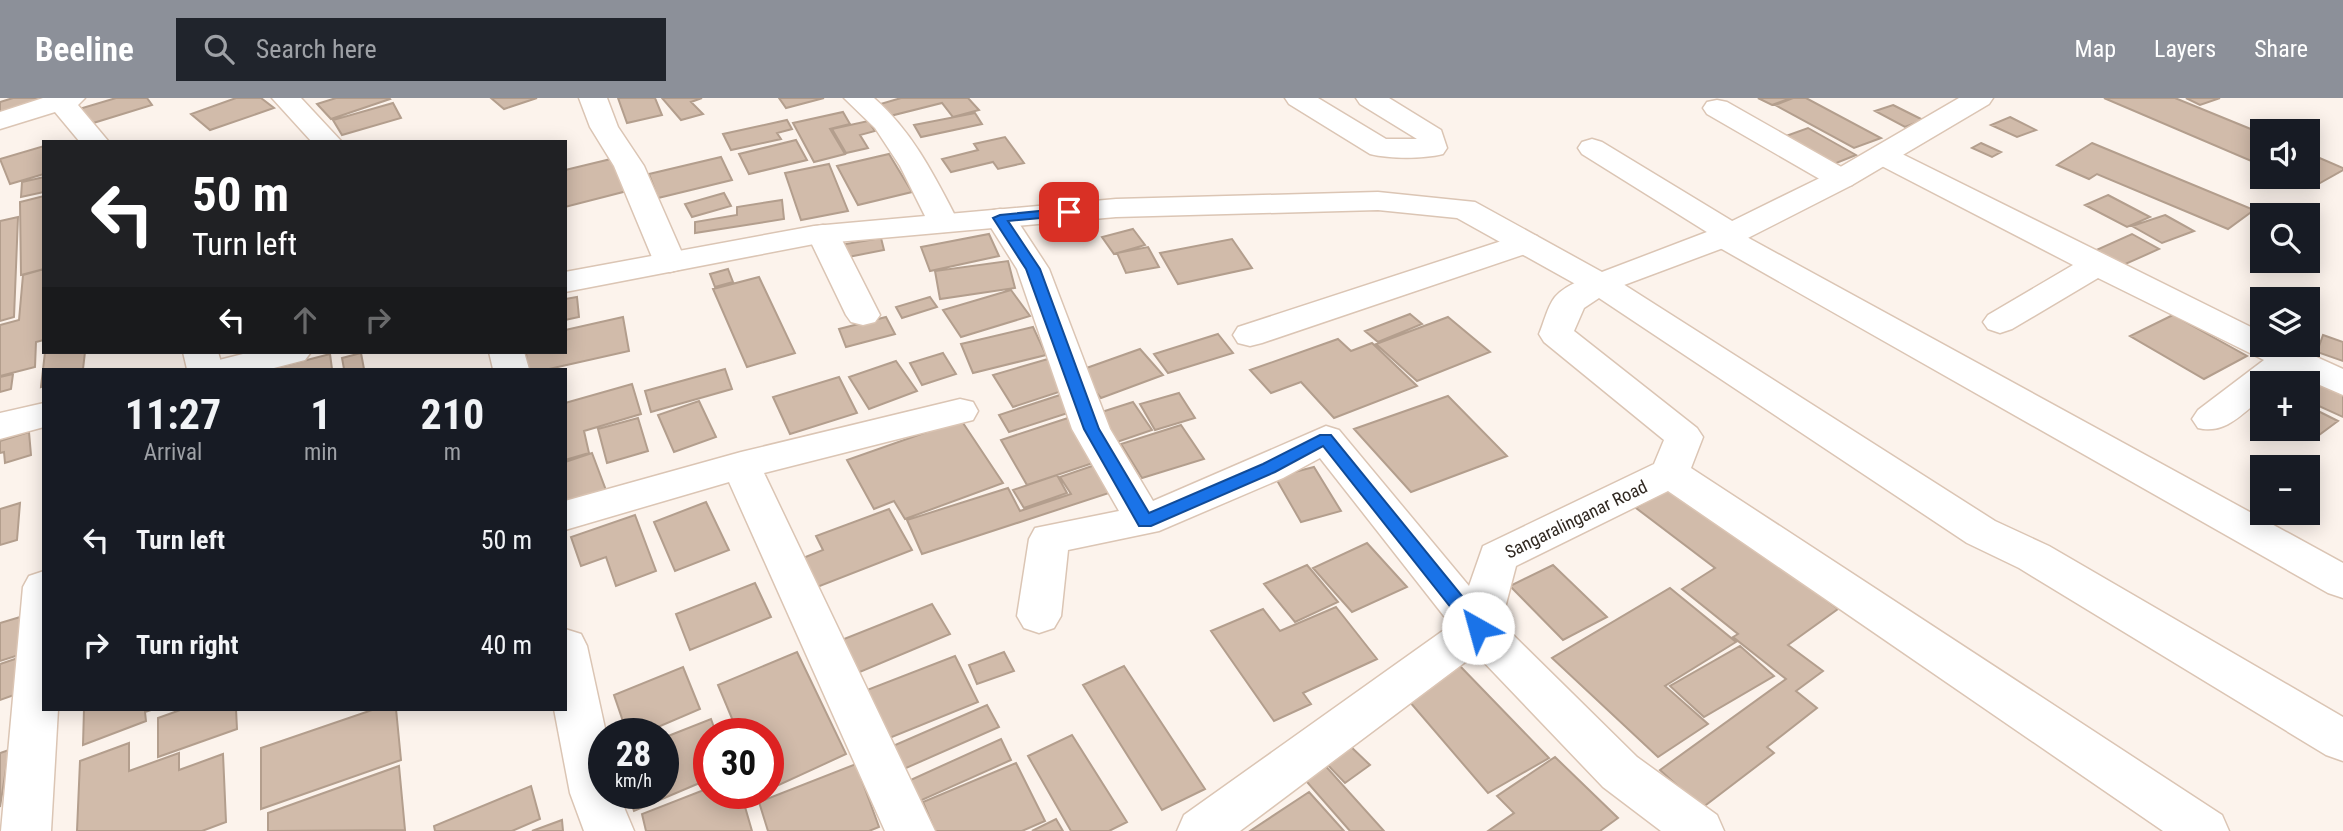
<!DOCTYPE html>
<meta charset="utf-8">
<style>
:root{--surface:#171b24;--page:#20242c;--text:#f1f3f6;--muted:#9ea1a6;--accent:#8c9099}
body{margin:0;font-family:"Roboto Condensed",sans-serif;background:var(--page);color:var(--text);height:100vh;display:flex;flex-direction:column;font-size:26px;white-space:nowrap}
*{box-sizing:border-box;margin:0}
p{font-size:23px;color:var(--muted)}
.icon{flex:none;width:38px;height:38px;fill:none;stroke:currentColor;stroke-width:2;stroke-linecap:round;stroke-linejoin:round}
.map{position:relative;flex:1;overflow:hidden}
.side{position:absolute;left:42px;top:270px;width:525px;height:343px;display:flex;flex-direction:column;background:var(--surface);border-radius:0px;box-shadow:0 4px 18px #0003}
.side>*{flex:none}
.top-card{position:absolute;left:42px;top:42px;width:525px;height:214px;border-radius:0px;box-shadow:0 4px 18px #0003;background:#202124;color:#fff;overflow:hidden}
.fabs{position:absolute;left:2250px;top:21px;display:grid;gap:14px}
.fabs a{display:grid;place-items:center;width:70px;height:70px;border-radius:0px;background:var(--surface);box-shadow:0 4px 18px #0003;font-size:35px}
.speed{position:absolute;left:588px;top:620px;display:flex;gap:14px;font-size:35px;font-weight:700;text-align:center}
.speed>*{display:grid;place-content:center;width:91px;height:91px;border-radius:50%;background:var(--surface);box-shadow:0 4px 18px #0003;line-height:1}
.speed small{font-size:18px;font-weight:400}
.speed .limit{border:10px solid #d22;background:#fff;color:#111}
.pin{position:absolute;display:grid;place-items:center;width:60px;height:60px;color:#fff;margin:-30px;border-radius:14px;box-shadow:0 4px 10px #0006}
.me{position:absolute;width:77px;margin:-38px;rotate:322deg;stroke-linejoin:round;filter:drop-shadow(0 0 5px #0008)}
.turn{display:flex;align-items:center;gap:24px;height:147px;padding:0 35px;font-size:32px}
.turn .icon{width:91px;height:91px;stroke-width:2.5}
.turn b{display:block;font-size:49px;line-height:60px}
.lanes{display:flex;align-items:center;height:66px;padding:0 35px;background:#0003;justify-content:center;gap:35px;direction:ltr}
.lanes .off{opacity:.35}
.eta{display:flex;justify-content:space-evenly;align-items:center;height:119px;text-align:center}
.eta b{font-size:42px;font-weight:700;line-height:49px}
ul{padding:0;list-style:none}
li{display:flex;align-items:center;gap:21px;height:105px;padding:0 35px}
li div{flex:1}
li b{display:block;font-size:26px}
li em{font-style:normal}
header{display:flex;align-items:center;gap:42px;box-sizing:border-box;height:98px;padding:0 35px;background:var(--accent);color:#fff}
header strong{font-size:33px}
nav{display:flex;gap:38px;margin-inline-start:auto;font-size:24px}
.search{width:490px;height:63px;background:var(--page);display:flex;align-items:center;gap:18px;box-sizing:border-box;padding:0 24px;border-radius:0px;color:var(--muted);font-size:26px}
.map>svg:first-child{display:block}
</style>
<header>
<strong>Beeline</strong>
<div class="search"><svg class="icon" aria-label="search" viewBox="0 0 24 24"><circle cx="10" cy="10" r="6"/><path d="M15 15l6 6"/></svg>Search here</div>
<nav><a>Map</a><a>Layers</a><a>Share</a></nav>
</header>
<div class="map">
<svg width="2343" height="733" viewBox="0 0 2343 733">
<rect width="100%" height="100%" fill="#fcf3ec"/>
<!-- building -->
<path fill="#d1bbaa" stroke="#b39e8d" stroke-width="2" d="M 13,0 L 38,0 L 42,9 L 0,21 L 0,4 Z
M 116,0 L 147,0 L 152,7 L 90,26 L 79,11 Z
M 236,0 L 261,0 L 274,10 L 210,32 L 191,16 Z
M 336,0 L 389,0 L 390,1 L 331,21 L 317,6 Z
M 491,0 L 537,0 L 504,11 Z
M 618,0 L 655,0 L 662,17 L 627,25 Z
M 662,0 L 702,0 L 691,4 L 703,16 L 681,22 Z
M 779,0 L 824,0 L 786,10 Z
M 901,0 L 968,0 L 979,12 L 953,19 L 942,5 L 886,19 L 877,7 Z
M 1758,0 L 1791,0 L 1772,7 Z
M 1793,0 L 1806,0 L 1881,40 L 1854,50 L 1775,7 Z
M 2104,0 L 2175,0 L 2263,36 L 2263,68 Z
M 2186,0 L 2220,0 L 2200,7 Z
M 393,5 L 401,20 L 342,37 L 333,22 Z
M 1893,7 L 1923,22 L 1905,29 L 1875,13 Z
M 843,14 L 850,26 L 830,31 L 845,56 L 814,64 L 793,25 Z
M 975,15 L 982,26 L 921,39 L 914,27 Z
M 2010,19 L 2036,32 L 2017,39 L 1991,27 Z
M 787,22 L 792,31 L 777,35 L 781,41 L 731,52 L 723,36 Z
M 868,23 L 875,33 L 860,37 L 868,50 L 846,55 L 832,31 Z
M 1808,30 L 1856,57 L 1834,66 L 1786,38 Z
M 1005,39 L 1024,65 L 998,71 L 993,64 L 951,74 L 942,61 L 978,52 L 974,46 Z
M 796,42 L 807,62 L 749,76 L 739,56 Z
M 1981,45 L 2001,54 L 1992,59 L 1972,50 Z
M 2092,45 L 2254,112 L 2228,131 L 2097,76 L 2089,81 L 2057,67 Z
M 44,48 L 44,76 L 10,86 L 0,61 Z
M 2308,55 L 2343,70 L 2343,72 L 2313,89 L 2289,79 L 2308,79 Z
M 889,56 L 912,94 L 858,107 L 837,68 Z
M 721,59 L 732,82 L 658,100 L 649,76 Z
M 611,61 L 627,93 L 565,109 L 565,72 Z
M 829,66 L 848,113 L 801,122 L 785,75 Z
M 44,79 L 44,94 L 21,99 L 22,84 Z
M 724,95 L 731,108 L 692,119 L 685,106 Z
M 2108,97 L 2150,119 L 2127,129 L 2085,107 Z
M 44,98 L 44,171 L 21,177 L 20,104 Z
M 782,102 L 784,121 L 695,135 L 695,124 L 737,117 L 737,109 Z
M 2165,117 L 2194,133 L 2162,145 L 2132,128 Z
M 18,119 L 14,219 L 0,223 L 0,123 Z
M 1133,131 L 1145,147 L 1114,156 L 1102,139 Z
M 989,136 L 999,158 L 930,173 L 921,149 Z
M 2132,136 L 2159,151 L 2121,168 L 2094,153 Z
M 881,140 L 884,152 L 843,160 L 840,147 Z
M 1232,141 L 1252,170 L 1178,186 L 1160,155 Z
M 1148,149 L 1159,169 L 1126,175 L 1117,155 Z
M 1008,163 L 1015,190 L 940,201 L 935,173 Z
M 44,171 L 44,242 L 36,244 L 35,269 L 0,278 L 0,227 L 19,222 L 23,177 Z
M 728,171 L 733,184 L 715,189 L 710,176 Z
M 759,179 L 795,255 L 747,269 L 713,191 Z
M 1011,192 L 1030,218 L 961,239 L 943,212 Z
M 577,199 L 579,219 L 565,222 L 565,201 Z
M 930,199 L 937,209 L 902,220 L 896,209 Z
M 1410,216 L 1422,226 L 1378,244 L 1365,233 Z
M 2173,217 L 2247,258 L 2204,281 L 2130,238 Z
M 623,219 L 629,253 L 549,271 L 527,271 L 526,254 L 565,254 L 565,232 Z
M 886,219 L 895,236 L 846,249 L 839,231 Z
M 1448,219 L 1490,254 L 1417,283 L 1376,246 Z
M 1033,229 L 1046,257 L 973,275 L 961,246 Z
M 1218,236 L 1233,255 L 1168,275 L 1154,256 Z
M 2323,237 L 2343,244 L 2343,263 L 2317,254 Z
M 1338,241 L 1351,253 L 1372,245 L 1417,288 L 1334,320 L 1301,284 L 1271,295 L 1250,272 Z
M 1140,251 L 1163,277 L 1101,300 L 1078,273 Z
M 45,254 L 85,254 L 83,271 L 44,271 L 44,288 L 41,289 Z
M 361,255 L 364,271 L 344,271 L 342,260 Z
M 943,255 L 956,276 L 922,287 L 910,265 Z
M 330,256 L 332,271 L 272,271 Z
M 1048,261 L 1068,291 L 1013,309 L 993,277 Z
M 896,263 L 917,293 L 869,311 L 849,279 Z
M 725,271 L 732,291 L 651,314 L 645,293 Z
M 2289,273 L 2343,297 L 2343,319 L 2308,303 L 2308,285 L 2277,285 Z
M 13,276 L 11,291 L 0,294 L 0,279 Z
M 839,279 L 857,315 L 790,336 L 773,299 Z
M 632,286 L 641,316 L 584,333 L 589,355 L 565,362 L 565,305 Z
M 1179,295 L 1195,320 L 1155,332 L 1140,306 Z
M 1060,297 L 1071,314 L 1009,334 L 999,317 Z
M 1448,298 L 1507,358 L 1411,394 L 1354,331 Z
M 699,303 L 716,339 L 674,354 L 658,317 Z
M 1133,304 L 1152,332 L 1111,346 L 1092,317 Z
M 2308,308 L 2338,323 L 2315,340 L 2298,331 L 2308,331 Z
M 1071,319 L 1099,363 L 1027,387 L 1001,342 Z
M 638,320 L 648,353 L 607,365 L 598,331 Z
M 961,322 L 1003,385 L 905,421 L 894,403 L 874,411 L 847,362 Z
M 1181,327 L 1204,361 L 1142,380 L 1121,346 Z
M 29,334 L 31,357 L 5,365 L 4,354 L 0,355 L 0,343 Z
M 592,355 L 607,395 L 565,410 L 565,364 Z
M 1095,367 L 1112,394 L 922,456 L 907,422 L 1008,390 L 1020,413 L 1071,396 L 1060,379 Z
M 1314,369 L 1341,413 L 1301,424 L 1275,379 Z
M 1057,377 L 1067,395 L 1024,410 L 1013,392 Z
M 1671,388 L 1838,511 L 1788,547 L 1823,573 L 1796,593 L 1817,610 L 1767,649 L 1774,655 L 1702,710 L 1660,672 L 1786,581 L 1733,539 L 1738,536 L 1682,491 L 1715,470 L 1636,410 Z
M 706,404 L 729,452 L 675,473 L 654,424 Z
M 20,405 L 17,442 L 0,447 L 0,411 Z
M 889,411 L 912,452 L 812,491 L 798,462 L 823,452 L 816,438 Z
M 635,417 L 656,473 L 616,488 L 606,459 L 581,468 L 571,439 Z
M 1367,445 L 1407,489 L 1352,514 L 1313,470 Z
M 1307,467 L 1338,504 L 1295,524 L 1264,486 Z
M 1553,467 L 1607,519 L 1563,542 L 1510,488 Z
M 755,485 L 771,519 L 690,552 L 676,516 Z
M 1670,490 L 1736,544 L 1665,588 L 1708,626 L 1658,659 L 1552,560 Z
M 932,506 L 950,536 L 855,576 L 839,543 Z
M 1336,509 L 1377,561 L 1303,595 L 1311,606 L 1274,623 L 1211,533 L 1263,511 L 1280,533 Z
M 27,517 L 22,556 L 0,563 L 0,525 Z
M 1740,548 L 1774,578 L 1704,619 L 1670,588 Z
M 797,554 L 846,656 L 768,692 L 768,635 L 738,635 L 718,587 Z
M 1004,554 L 1014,573 L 977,586 L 969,567 Z
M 955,558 L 978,604 L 887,641 L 867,592 Z
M 18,560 L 14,597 L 0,602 L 0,566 Z
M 1459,567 L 1549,660 L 1488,695 L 1403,596 Z
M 1124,568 L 1205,691 L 1162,712 L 1083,587 Z
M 683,569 L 700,611 L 644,635 L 627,635 L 614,597 Z
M 987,607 L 999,629 L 897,674 L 886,651 Z
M 84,611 L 154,611 L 145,614 L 146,623 L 83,647 Z
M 183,611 L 236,611 L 237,631 L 158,659 L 158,620 Z
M 375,611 L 396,611 L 401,662 L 261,711 L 261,650 Z
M 711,621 L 716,635 L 709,635 L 709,681 L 634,713 L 628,695 L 663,695 L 663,640 Z
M 1072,637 L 1127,724 L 1109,733 L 1071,733 L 1028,658 Z
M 1001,641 L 1011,662 L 913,706 L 904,685 Z
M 129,645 L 129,673 L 179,655 L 179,672 L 223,656 L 226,724 L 202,733 L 77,733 L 80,663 Z
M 1347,645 L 1370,667 L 1345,685 L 1323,662 Z
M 9,652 L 0,709 L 0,655 Z
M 1555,659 L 1618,720 L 1600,733 L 1488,733 L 1514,715 L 1497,698 Z
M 1321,663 L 1384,733 L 1350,733 L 1300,676 Z
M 1016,665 L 1045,723 L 1022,733 L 935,733 L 923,704 Z
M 856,666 L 879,729 L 869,733 L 768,733 L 759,704 Z
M 399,668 L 405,732 L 268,733 L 268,715 Z
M 531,688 L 540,721 L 512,733 L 435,733 L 434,728 Z
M 709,690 L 709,695 L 741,695 L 752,733 L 646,733 L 642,716 Z
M 1309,694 L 1344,733 L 1250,733 Z
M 1056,721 L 1063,733 L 1032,733 Z
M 562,722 L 563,733 L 532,733 Z"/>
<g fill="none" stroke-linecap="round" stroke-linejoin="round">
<defs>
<path id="minor" d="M 43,0 L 85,0 L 78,7 L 109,44 L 80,44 L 55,14 L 0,31 L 0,14 Z
M 272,0 L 301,0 L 342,44 L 312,44 Z
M 579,0 L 607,0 L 618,29 L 644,68 L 686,164 L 681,171 L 670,174 L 659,171 L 654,164 L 614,68 L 590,29 Z
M 844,0 L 874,0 C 913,34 935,79 959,125 L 954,132 L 943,134 L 932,132 L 900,68 L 875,30 Z
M 1285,0 L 1318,0 L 1386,41 L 1417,41 L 1360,6 L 1356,0 L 1389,0 L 1441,32 L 1447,50 L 1443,56 C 1422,61 1391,61 1370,56 L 1289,6 Z
M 1717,2 L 1727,4 L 1852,75 L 1856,81 L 1852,87 L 1841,90 L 1830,87 L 1707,16 L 1703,10 L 1707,4 Z
M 1592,41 L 1602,44 L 1742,129 L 1745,138 L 2343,465 L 2343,500 L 2328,495 L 1713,146 L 1708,139 L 1710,136 L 1582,56 L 1578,50 L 1582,44 Z
M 1882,48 L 1892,51 L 2263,235 L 2263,247 L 2290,247 L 2343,271 L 2343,297 L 2292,275 L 2280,285 L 2263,285 L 2263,299 C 2243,315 2225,337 2198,330 L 2192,321 L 2198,312 L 2264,262 L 2098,180 L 2012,231 L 2000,235 L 1988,231 L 1983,224 L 1988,217 L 2073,167 L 1872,63 L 1867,57 L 1872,51 Z
M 1000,111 L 1011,113 L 1049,171 L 1110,331 L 1153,403 L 1326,328 L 1339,332 L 1469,488 L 1483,448 L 1654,366 L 1664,342 L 1544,244 L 1539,236 C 1544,225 1547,209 1555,199 C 1568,185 1594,175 1612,179 L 1995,423 L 2049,448 L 2343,619 L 2343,663 L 2326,657 L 2019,470 L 1967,445 L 1599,200 L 1584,210 L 1574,233 L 1697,330 L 1703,339 L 1691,370 L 2222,717 L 2229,733 L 2163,733 L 1668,393 L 1516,468 L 1501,525 L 1637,659 L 1717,717 L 1724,733 L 1661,733 L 1603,689 L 1476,556 L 1240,733 L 1177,733 L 1184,717 L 1451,527 L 1320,360 L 1283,380 L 1159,433 L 1068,452 L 1061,518 L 1054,530 L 1039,535 L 1024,530 L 1017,518 L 1029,441 L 1035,430 L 1119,413 L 1072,331 L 1017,171 L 985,120 L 989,113 Z
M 823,127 L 834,129 L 839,136 L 880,217 L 875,224 L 863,227 L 851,224 L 846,217 L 807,136 L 812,129 Z
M 1526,135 L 1537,138 L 1542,145 L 1537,152 L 1262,245 L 1250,248 L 1238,245 L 1233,237 L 1238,229 Z
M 183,254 L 218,254 L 223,271 L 187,271 Z
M 489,254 L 524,254 L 529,271 L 493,271 Z
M 960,301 L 973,304 L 978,313 L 973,322 L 764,375 L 935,733 L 885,733 L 729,384 L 565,432 L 565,403 L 741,354 Z
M 44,473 L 44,611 L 58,611 L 51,733 L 1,733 L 23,489 L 29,478 Z
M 565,531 L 581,536 L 587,548 L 606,635 L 604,695 L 618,695 L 634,733 L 584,733 L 570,695 L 554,611 L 565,611 Z"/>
<path id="tertiary" d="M 1959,0 L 1993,0 L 1989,6 L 1852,87 L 1742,143 L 1600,196 L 1588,193 L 1457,120 L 1378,112 L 1116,119 L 814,146 L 565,194 L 565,174 L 814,128 L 1116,101 L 1378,94 L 1475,104 L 1602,174 L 1720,129 L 1830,75 Z
M 251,254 L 311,254 L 305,262 L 270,271 L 210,271 L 215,263 Z
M 44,305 L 44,329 L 0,341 L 0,315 Z"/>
</defs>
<!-- minor casing -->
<use href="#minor" stroke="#dbc5b4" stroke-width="3"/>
<!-- tertiary casing -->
<use href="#tertiary" stroke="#dbc5b4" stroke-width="3"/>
<!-- minor -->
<use href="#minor" fill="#fff" fill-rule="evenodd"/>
<!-- tertiary -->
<use href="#tertiary" fill="#fff" fill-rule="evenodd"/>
</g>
<!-- route -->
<path fill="#1a73e8" stroke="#114b97" stroke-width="2" d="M 1069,110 L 1076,114 L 1074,117 L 1008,123 L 1040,171 L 1099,331 L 1149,415 L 1263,366 L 1320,337 L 1331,337 L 1484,525 L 1487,530 L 1484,535 L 1471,535 L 1323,348 L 1275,374 L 1151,428 L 1139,428 L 1084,331 L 1026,171 L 993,120 L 1000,117 Z"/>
<g text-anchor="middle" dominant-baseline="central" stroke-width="6" stroke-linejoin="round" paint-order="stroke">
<!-- street labels -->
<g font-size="18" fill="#312922" stroke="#fff">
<text transform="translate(1576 421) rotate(-26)">Sangaralinganar Road</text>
</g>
</g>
</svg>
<div class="fabs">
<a><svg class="icon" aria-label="sound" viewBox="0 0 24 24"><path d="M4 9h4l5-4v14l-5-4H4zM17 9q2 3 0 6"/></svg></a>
<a><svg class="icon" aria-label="search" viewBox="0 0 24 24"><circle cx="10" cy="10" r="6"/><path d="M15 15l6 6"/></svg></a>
<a><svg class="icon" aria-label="layers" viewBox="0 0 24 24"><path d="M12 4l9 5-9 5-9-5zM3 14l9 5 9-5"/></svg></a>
<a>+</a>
<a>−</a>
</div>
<div class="speed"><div>28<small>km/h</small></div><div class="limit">30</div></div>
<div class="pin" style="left:1069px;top:114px;background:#d93025"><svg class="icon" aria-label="arrive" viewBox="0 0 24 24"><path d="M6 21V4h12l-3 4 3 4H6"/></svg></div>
<svg class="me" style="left:1478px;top:530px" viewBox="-20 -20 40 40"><circle r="19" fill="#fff"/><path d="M0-13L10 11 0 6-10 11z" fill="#1a73e8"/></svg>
<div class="top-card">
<div class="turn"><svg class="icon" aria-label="left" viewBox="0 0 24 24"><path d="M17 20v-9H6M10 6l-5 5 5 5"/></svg><div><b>50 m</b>Turn left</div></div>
<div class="lanes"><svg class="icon" aria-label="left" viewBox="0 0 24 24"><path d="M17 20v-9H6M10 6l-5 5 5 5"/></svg><svg class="icon off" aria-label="ahead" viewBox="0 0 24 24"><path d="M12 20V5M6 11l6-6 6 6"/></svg><svg class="icon off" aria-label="right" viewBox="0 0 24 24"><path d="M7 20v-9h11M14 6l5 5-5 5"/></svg></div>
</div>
<section class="side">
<div class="eta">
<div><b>11:27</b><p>Arrival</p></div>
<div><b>1</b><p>min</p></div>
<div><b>210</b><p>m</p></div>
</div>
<ul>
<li><svg class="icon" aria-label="left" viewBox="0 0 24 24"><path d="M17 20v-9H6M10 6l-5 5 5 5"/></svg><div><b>Turn left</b></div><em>50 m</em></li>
<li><svg class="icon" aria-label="right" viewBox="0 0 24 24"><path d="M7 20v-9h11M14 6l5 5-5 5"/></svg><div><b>Turn right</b></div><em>40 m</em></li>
</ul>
</section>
</div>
